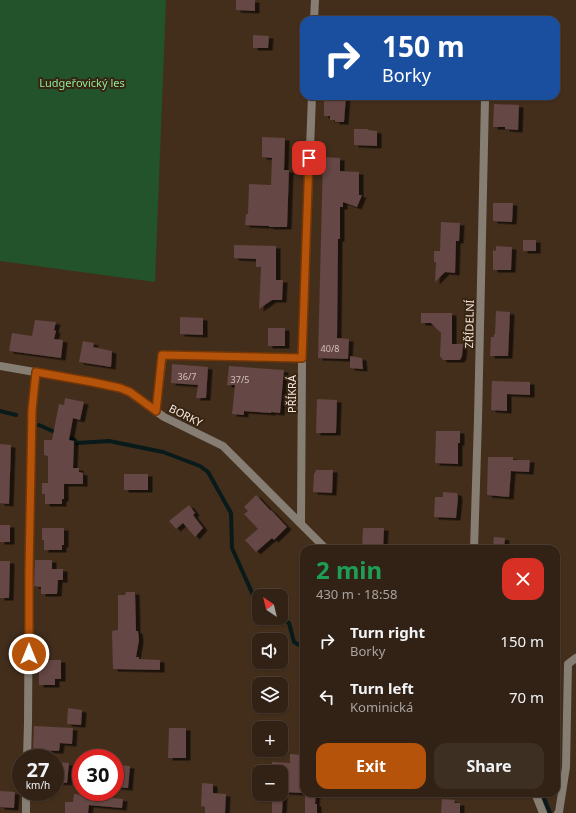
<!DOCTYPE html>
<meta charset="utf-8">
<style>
:root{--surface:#322215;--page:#3d2f22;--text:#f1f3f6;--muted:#a8a4a0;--line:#4d3f34;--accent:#b45309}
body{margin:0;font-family:"Noto Sans",sans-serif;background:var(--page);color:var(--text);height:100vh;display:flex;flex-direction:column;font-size:15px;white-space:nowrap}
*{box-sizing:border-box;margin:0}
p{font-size:13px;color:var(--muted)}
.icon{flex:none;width:22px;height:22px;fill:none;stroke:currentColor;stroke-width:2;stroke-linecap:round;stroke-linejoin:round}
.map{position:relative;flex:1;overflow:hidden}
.sheet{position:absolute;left:300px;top:545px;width:260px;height:252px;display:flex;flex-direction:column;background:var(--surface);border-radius:12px;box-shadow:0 1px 3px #0004,0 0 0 1px var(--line)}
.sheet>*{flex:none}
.hud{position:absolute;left:300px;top:16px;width:260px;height:84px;border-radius:12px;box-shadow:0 1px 3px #0004,0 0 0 1px var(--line);background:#1a4fa0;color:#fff;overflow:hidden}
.needle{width:26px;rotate:325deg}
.tools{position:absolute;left:252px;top:589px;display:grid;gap:8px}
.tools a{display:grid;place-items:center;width:36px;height:36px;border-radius:8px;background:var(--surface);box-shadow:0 1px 3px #0004,0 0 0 1px var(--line);font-size:20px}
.speed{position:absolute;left:12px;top:749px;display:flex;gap:8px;font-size:20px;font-weight:700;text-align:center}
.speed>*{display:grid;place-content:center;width:52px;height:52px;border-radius:50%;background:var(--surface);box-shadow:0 1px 3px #0004,0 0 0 1px var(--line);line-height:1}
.speed small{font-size:10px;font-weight:400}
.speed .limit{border:6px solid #d22;background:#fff;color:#111}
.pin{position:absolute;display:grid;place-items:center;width:34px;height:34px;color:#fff;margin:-17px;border-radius:8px;box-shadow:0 2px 6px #0006}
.me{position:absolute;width:44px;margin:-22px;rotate:0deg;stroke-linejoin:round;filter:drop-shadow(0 0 3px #0008)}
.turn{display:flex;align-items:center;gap:14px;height:84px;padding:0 16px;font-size:18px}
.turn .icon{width:52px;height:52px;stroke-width:2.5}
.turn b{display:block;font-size:28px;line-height:34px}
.round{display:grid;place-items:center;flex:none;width:42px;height:42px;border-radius:12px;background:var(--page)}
.head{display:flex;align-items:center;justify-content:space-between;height:68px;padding:0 16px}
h1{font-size:24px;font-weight:700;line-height:30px;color:#1e9e55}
.cta{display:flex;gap:8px;margin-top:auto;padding:8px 16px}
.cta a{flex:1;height:46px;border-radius:12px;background:var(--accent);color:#fff;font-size:16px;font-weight:700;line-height:46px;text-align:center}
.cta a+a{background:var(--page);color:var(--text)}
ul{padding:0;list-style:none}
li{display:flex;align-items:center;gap:12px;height:56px;padding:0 16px}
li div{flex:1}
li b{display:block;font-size:15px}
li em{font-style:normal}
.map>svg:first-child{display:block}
</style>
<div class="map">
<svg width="576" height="813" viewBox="0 0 576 813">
<defs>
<filter id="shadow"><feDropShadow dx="4.5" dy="2.5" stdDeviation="0" flood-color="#0009"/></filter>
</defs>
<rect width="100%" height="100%" fill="#432e1c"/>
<!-- green -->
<path fill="#22532b" d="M 0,0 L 166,0 L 155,282 L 0,261 Z"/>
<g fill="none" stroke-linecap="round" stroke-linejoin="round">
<!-- stream -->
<path stroke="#091a1b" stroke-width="4" d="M 0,411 L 16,415
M 39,425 L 57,433
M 65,437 L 75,440 L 77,443 L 109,441 L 163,452 L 200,466 L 208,472 L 231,513 L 232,548 L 257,604 L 259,605
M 280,618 L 289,623 L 294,642 L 304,648
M 542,793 L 550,813"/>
</g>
<!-- building -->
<path fill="#654644" filter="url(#shadow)" d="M 236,0 L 255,0 L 255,11 L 236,10 Z
M 253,35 L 269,36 L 268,48 L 253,48 Z
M 335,96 L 346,96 L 344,122 L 335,122 L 335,120 L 330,120 L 330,116 L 324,116 L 324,100 L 335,100 Z
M 494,104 L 519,105 L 518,130 L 505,129 L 505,127 L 493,127 Z
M 354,129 L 368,129 L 368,130 L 377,131 L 377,146 L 354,145 Z
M 262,137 L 285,138 L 284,170 L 289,170 L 287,227 L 269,227 L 269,226 L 245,225 L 246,214 L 248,214 L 249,184 L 271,185 L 272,158 L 262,157 Z
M 323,157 L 340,158 L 340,171 L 359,172 L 359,195 L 362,195 L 357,207 L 343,202 L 343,207 L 340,207 L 340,239 L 338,239 L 337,338 L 349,339 L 348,359 L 318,358 Z
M 493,203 L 513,203 L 512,222 L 493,221 Z
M 441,222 L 460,223 L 459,241 L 456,241 L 455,273 L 445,272 L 435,282 L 436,262 L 434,262 L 434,251 L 440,251 Z
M 523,240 L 536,240 L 536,251 L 523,251 Z
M 234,245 L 276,246 L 276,280 L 283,280 L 282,300 L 272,300 L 259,309 L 261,267 L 256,267 L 256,259 L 234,258 Z
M 496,246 L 512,247 L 511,270 L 493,270 L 493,250 L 496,251 Z
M 496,311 L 510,312 L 508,356 L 490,356 L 491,337 L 494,337 L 494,334 L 495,334 Z
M 421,313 L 452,313 L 452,344 L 463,344 L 462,356 L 460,360 L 443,360 L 440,356 L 441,333 L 431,323 L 421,323 Z
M 180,317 L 203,318 L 203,335 L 180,334 Z
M 35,320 L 56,322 L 54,330 L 56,331 L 54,339 L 63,340 L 61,358 L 9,351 L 12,333 L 32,336 Z
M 268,328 L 285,328 L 285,346 L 268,346 Z
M 83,341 L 94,343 L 93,347 L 112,351 L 111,367 L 79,362 Z
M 350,356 L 362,358 L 363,369 L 350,368 Z
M 172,364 L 208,367 L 206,398 L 196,398 L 198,385 L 171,383 Z
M 229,366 L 284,370 L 280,413 L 271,412 L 271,413 L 244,411 L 244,415 L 232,414 L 235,385 L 227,385 Z
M 492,381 L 530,382 L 530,395 L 507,394 L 507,411 L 491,410 Z
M 65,398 L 84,402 L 80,420 L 73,418 L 69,440 L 74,441 L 73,468 L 79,468 L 79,472 L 83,473 L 83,484 L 64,484 L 64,499 L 62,499 L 62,504 L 45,504 L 45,494 L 42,494 L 42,483 L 48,483 L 48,456 L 44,455 L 44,440 L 52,440 L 59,404 L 64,405 Z
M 317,399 L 337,400 L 336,433 L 316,433 Z
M 436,431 L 460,431 L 460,443 L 458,443 L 458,464 L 435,463 Z
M 0,444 L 11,445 L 9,504 L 0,503 Z
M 488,457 L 513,457 L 513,460 L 530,460 L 529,472 L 511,471 L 509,497 L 487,495 Z
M 316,470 L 333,470 L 332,493 L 313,492 L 314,473 L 315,473 Z
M 124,474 L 148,474 L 148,490 L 124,490 Z
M 443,492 L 457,493 L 458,498 L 456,518 L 434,517 L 435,497 L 443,497 Z
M 256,495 L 271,511 L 271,510 L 287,527 L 274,540 L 272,538 L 256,552 L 245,540 L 258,529 L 244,514 L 248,511 L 244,507 Z
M 189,505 L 195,513 L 193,515 L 203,528 L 195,537 L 183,523 L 176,529 L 169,521 Z
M 0,525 L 10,525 L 10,542 L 0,542 Z
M 42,528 L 64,528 L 64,545 L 62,545 L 62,550 L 44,550 L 44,540 L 42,540 Z
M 363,528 L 384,528 L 383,549 L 362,549 Z
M 494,537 L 505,538 L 504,547 L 493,547 Z
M 35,560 L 52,560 L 52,569 L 63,569 L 63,580 L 58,580 L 57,594 L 41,594 L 41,587 L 34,586 Z
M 0,561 L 10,561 L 9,598 L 0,598 Z
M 126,592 L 135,592 L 136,631 L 138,631 L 139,640 L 136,657 L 139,657 L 139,659 L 160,660 L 160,670 L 113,669 L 112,631 L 118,630 L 118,595 L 125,595 Z
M 40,660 L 61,660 L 61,679 L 55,679 L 55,685 L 39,685 L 39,667 L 40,667 Z
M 68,708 L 82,710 L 81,725 L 67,724 Z
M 34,726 L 73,728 L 72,744 L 60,743 L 59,751 L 33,750 Z
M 169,728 L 186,728 L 186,758 L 168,758 Z
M 290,754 L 304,755 L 304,793 L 281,792 L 281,772 L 272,772 L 272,762 L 290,763 Z
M 55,762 L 69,763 L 67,783 L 55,782 Z
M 115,765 L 130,766 L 128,788 L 115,787 Z
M 202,783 L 213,784 L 213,793 L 226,794 L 225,813 L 205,813 L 205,807 L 201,806 Z
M 0,791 L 15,792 L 14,808 L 0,807 Z
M 305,793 L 316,793 L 315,804 L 317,804 L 317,813 L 305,813 Z
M 74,794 L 123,799 L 122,808 L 89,805 L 88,813 L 65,813 L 65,802 L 73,802 Z
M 272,794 L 283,794 L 282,813 L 272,813 Z
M 442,799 L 455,800 L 454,803 L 460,803 L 460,813 L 441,813 Z"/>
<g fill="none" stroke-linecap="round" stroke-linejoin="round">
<!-- minor -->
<path stroke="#867e73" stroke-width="8" d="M 314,20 L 315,0
M 0,366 L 92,382 L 120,388 L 130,393 L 164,417 L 223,446 L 326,549
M 156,411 L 163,355 L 302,358
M 301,523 L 302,358 L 312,96
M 474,549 L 478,419 L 485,99
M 27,758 L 28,723 L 29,571 L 32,410 L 36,372
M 26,792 L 26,813
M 535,793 L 543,813
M 558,813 L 559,812 L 566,767 L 568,664 L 576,658"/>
</g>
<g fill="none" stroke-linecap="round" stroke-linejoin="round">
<defs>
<path id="route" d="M 29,654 L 29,571 L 32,410 L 36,372 L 92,382 L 120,388 L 130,392 L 156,411 L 162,355 L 302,358 L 309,158"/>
</defs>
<!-- route casing -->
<use href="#route" stroke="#753606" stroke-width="10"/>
<!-- route -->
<use href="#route" stroke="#b45309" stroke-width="7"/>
</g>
<g text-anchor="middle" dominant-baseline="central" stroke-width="4" stroke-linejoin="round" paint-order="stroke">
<!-- number labels -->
<g font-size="9" fill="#d2c0b8">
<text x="330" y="348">40/8</text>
<text x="187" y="376">36/7</text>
<text x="240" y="379">37/5</text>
</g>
<!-- park labels -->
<g font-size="11" fill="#8cec9b" stroke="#382412">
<text x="82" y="82">Ludgeřovický les</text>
</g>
<!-- street labels -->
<g font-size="11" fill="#f6e9de" stroke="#382412">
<text transform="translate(469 324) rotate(-89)">ZŘÍDELNÍ</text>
<text transform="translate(291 394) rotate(-90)">PŘÍKRÁ</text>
<text transform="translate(186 415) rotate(27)">BORKY</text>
</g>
</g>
</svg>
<div class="tools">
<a><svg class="needle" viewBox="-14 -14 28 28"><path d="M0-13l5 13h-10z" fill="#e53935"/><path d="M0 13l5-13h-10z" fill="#a8a4a0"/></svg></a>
<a><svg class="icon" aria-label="sound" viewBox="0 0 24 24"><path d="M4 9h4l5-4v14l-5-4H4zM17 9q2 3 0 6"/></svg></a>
<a><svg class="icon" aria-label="layers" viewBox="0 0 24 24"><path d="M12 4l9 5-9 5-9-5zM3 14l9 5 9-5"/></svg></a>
<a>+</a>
<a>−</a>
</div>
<div class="speed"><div>27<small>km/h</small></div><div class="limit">30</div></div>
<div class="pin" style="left:309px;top:158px;background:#d93025"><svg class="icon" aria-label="arrive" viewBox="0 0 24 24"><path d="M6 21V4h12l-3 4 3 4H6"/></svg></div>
<svg class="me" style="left:29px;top:654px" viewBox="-20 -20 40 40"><circle r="17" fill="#b45309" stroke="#fff" stroke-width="3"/><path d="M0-11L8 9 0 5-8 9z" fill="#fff"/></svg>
<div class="hud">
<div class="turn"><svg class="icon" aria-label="right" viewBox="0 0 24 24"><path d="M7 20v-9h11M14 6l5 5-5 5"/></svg><div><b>150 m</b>Borky</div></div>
</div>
<section class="sheet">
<div class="head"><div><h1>2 min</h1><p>430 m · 18:58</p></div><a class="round" style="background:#d93025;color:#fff"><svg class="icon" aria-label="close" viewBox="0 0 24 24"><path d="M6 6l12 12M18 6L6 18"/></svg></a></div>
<ul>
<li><svg class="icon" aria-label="right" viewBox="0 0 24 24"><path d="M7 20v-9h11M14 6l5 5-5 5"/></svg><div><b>Turn right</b><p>Borky</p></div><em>150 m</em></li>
<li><svg class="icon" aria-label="left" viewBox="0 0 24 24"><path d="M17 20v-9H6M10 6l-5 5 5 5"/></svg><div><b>Turn left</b><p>Kominická</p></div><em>70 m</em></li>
</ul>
<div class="cta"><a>Exit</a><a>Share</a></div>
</section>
</div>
